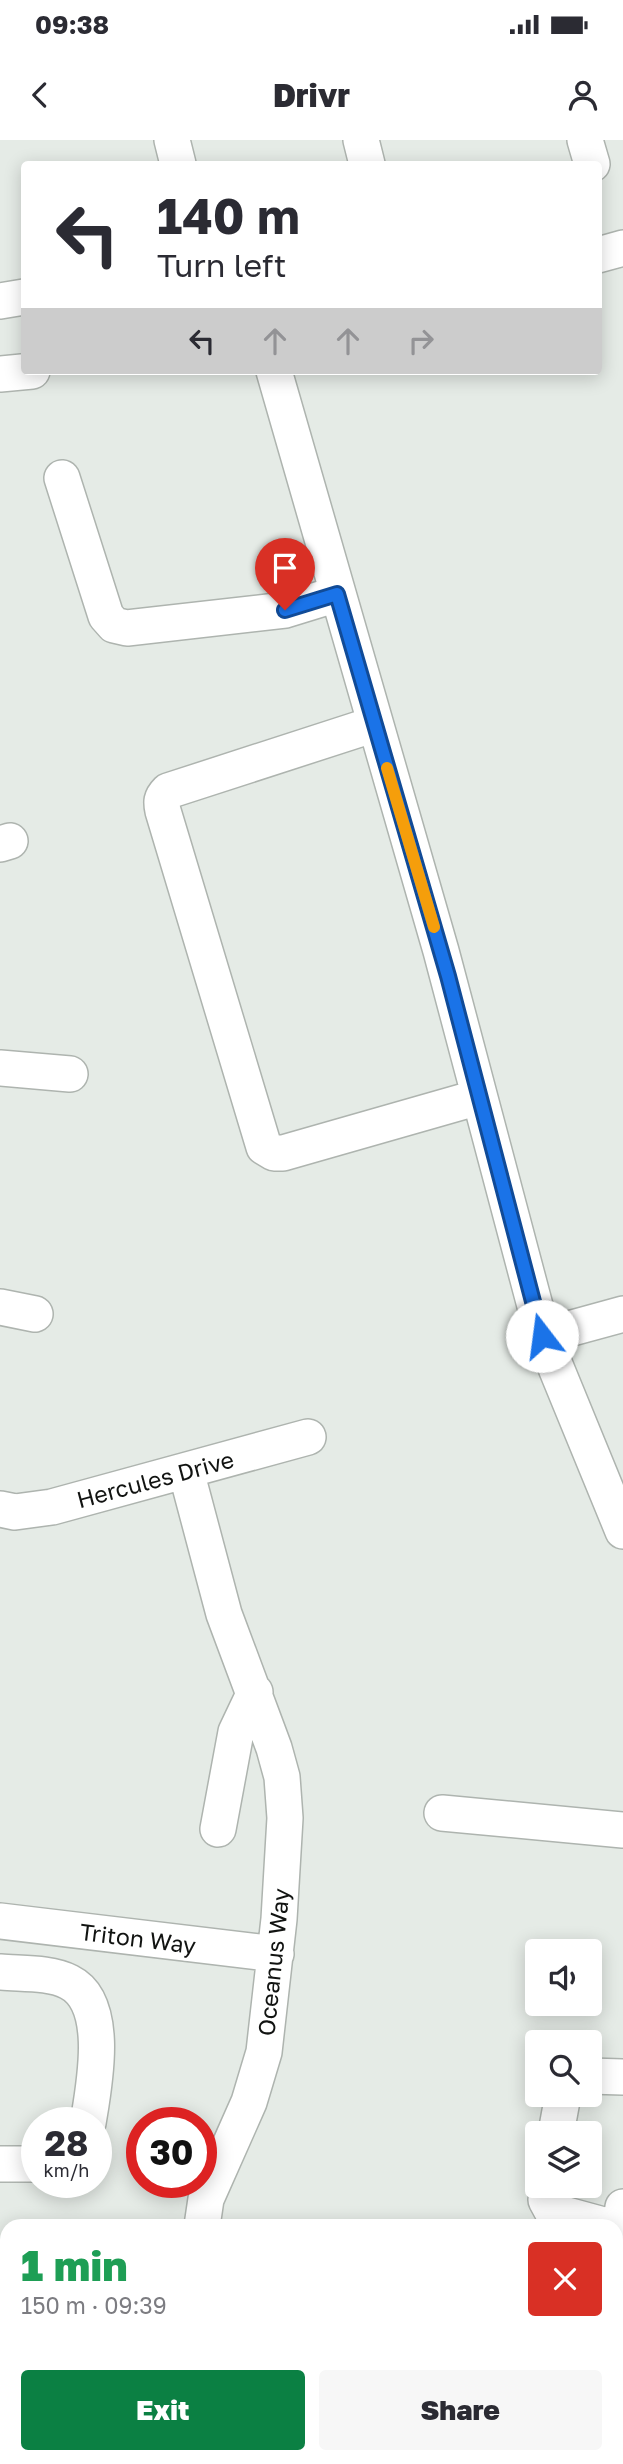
<!DOCTYPE html>
<meta charset="utf-8">
<style>
:root{--surface:#fff;--page:#f7f7f7;--text:#2b2b33;--muted:#7c7c81;--accent:#0b8043}
body{margin:0;font-family:"Golos Text",sans-serif;background:var(--page);color:var(--text);height:100vh;display:flex;flex-direction:column;font-size:26px;white-space:nowrap}
*{box-sizing:border-box;margin:0}
p{font-size:23px;color:var(--muted)}
.icon{flex:none;width:38px;height:38px;fill:none;stroke:currentColor;stroke-width:2;stroke-linecap:round;stroke-linejoin:round}
.map{position:relative;flex:1;overflow:hidden}
.panel{position:absolute;left:0px;top:2079px;width:623px;height:245px;display:flex;flex-direction:column;background:var(--surface);border-radius:21px 21px 0 0;box-shadow:0 4px 18px #0003}
.panel>*{flex:none}
.banner{position:absolute;left:21px;top:21px;width:581px;height:214px;border-radius:7px;box-shadow:0 4px 18px #0003;background:#fff;color:var(--text);overflow:hidden}
.fabs{position:absolute;left:525px;top:1799px;display:grid;gap:14px}
.fabs a{display:grid;place-items:center;width:77px;height:77px;border-radius:7px;background:var(--surface);box-shadow:0 4px 18px #0003;font-size:35px}
.speed{position:absolute;left:21px;top:1967px;display:flex;gap:14px;font-size:35px;font-weight:700;text-align:center}
.speed>*{display:grid;place-content:center;width:91px;height:91px;border-radius:50%;background:var(--surface);box-shadow:0 4px 18px #0003;line-height:1}
.speed small{font-size:18px;font-weight:400}
.speed .limit{border:10px solid #d22;background:#fff;color:#111}
.pin{position:absolute;display:grid;place-items:center;width:60px;height:60px;color:#fff;margin:-72px -30px;border-radius:50% 50% 50% 0;rotate:-45deg;box-shadow:0 0 7px #0007}
.pin .icon{rotate:45deg}
.me{position:absolute;width:77px;margin:-38px;rotate:345deg;stroke-linejoin:round;filter:drop-shadow(0 0 5px #0008)}
.turn{display:flex;align-items:center;gap:24px;height:147px;padding:0 21px;font-size:32px}
.turn .icon{width:91px;height:91px;stroke-width:2.5}
.turn b{display:block;font-size:49px;line-height:60px}
.lanes{display:flex;align-items:center;height:66px;padding:0 21px;background:#0003;justify-content:center;gap:35px;direction:ltr}
.lanes .off{opacity:.35}
.round{display:grid;place-items:center;flex:none;width:74px;height:74px;border-radius:7px;background:var(--page)}
.summary{display:flex;align-items:center;justify-content:space-between;height:119px;padding:0 21px}
h1{font-size:42px;font-weight:800;line-height:52px;color:#1e9e55}
.cta{display:flex;gap:14px;margin-top:auto;padding:14px 21px}
.cta a{flex:1;height:80px;border-radius:7px;background:var(--accent);color:#fff;font-size:28px;font-weight:800;line-height:80px;text-align:center}
.cta a+a{background:var(--page);color:var(--text)}
.status{display:flex;justify-content:space-between;align-items:center;height:49px;padding:0 35px;background:var(--surface);direction:ltr}
.status svg{height:19px;fill:currentColor}
header{display:flex;justify-content:space-between;align-items:center;height:91px;padding:0 21px;background:var(--surface);font-size:32px;font-weight:800}
.map>svg:first-child{display:block}
</style>
<div class="status"><b>09:38</b><svg viewBox="0 0 49 12"><path d="M0 12V9h3v3zM5 12V6h3v6zM10 12V3h3v9zM15 12V0h3v12zM26 1h20v11H26zM47 4h2v5h-2z"/></svg></div>
<header><svg class="icon" aria-label="back" viewBox="0 0 24 24"><path d="M15 5l-7 7 7 7"/></svg>Drivr<svg class="icon" aria-label="person" viewBox="0 0 24 24"><circle cx="12" cy="8" r="4"/><path d="M4 21q1-7 8-7t8 7"/></svg></header>
<div class="map">
<svg width="623" height="2324" viewBox="0 0 623 2324">
<rect width="100%" height="100%" fill="#e5ebe6"/>
<!-- green -->
<path fill="#fcc3bd" d="M 0,2173 L 7,2174 L 7,2317 L 262,2317 L 261,2324 L 0,2324 Z"/>
<g fill="none" stroke-linecap="round" stroke-linejoin="round">
<defs>
<path id="minor" d="M 172,0 L 178,24
M 361,0 L 367,24
M 585,0 L 592,24
M 598,115 L 623,108
M 0,161 L 24,157
M 274,231 L 441,811 L 543,1196 L 623,1391
M 0,234 L 32,231
M 62,338 L 106,476 L 114,485 L 127,488 L 285,470 L 337,454
M 375,584 L 168,651 C 161,658 161,662 163,671 L 264,1007 L 274,1013 L 283,1013 L 479,957
M 0,704 L 10,701
M 0,928 L 70,934
M 0,1167 L 35,1174
M 543,1196 L 623,1174
M 186,1331 L 224,1474 L 274,1608 L 282,1637 L 285,1678 L 279,1779 L 264,1912 L 249,1962 L 206,2059 L 202,2086
M 0,1369 L 15,1372 L 52,1367 L 308,1297
M 442,1673 L 623,1690
M 218,1689 L 236,1592 L 255,1552
M 0,1781 L 276,1814
M 0,1832 C 21,1834 50,1832 69,1842 C 111,1863 94,1946 88,1983
M 590,1936 L 623,1937
M 556,1993 L 563,1955
M 0,2024 L 37,2024
M 548,2046 L 546,2060 L 552,2071 L 607,2086
M 616,2119 L 623,2067
M 616,2215 L 623,2216
M 532,2324 L 539,2317
M 567,2324 L 569,2317"/>
</defs>
<!-- minor casing -->
<use href="#minor" stroke="#aeb4af" stroke-width="38"/>
<!-- minor -->
<use href="#minor" stroke="#fff" stroke-width="35"/>
</g>
<g fill="none" stroke-linecap="round" stroke-linejoin="round">
<defs>
<path id="route" d="M 285,470 L 337,454 L 448,836 L 542,1196"/>
</defs>
<!-- route casing -->
<use href="#route" stroke="#114b97" stroke-width="18"/>
<!-- route -->
<use href="#route" stroke="#1a73e8" stroke-width="12"/>
<!-- slow -->
<path stroke="#f59e0b" stroke-width="12" d="M 387,628 L 434,787"/>
</g>
<g text-anchor="middle" dominant-baseline="central" stroke-width="5" stroke-linejoin="round" paint-order="stroke">
<!-- street labels -->
<g font-size="23" fill="#111311" stroke="#fff">
<text transform="translate(155 1339) rotate(-15)">Hercules Drive</text>
<text transform="translate(138 1798) rotate(7)">Triton Way</text>
<text transform="translate(273 1822) rotate(-84)">Oceanus Way</text>
</g>
</g>
</svg>
<div class="fabs">
<a><svg class="icon" aria-label="sound" viewBox="0 0 24 24"><path d="M4 9h4l5-4v14l-5-4H4zM17 9q2 3 0 6"/></svg></a>
<a><svg class="icon" aria-label="search" viewBox="0 0 24 24"><circle cx="10" cy="10" r="6"/><path d="M15 15l6 6"/></svg></a>
<a><svg class="icon" aria-label="layers" viewBox="0 0 24 24"><path d="M12 4l9 5-9 5-9-5zM3 14l9 5 9-5"/></svg></a>
</div>
<div class="speed"><div>28<small>km/h</small></div><div class="limit">30</div></div>
<div class="pin" style="left:285px;top:470px;background:#d93025"><svg class="icon" aria-label="arrive" viewBox="0 0 24 24"><path d="M6 21V4h12l-3 4 3 4H6"/></svg></div>
<svg class="me" style="left:542px;top:1196px" viewBox="-20 -20 40 40"><circle r="19" fill="#fff"/><path d="M0-13L10 11 0 6-10 11z" fill="#1a73e8"/></svg>
<div class="banner">
<div class="turn"><svg class="icon" aria-label="left" viewBox="0 0 24 24"><path d="M17 20v-9H6M10 6l-5 5 5 5"/></svg><div><b>140 m</b>Turn left</div></div>
<div class="lanes"><svg class="icon" aria-label="left" viewBox="0 0 24 24"><path d="M17 20v-9H6M10 6l-5 5 5 5"/></svg><svg class="icon off" aria-label="ahead" viewBox="0 0 24 24"><path d="M12 20V5M6 11l6-6 6 6"/></svg><svg class="icon off" aria-label="ahead" viewBox="0 0 24 24"><path d="M12 20V5M6 11l6-6 6 6"/></svg><svg class="icon off" aria-label="right" viewBox="0 0 24 24"><path d="M7 20v-9h11M14 6l5 5-5 5"/></svg></div>
</div>
<section class="panel">
<div class="summary"><div><h1>1 min</h1><p>150 m · 09:39</p></div><a class="round" style="background:#d93025;color:#fff"><svg class="icon" aria-label="close" viewBox="0 0 24 24"><path d="M6 6l12 12M18 6L6 18"/></svg></a></div>
<div class="cta"><a>Exit</a><a>Share</a></div>
</section>
</div>
